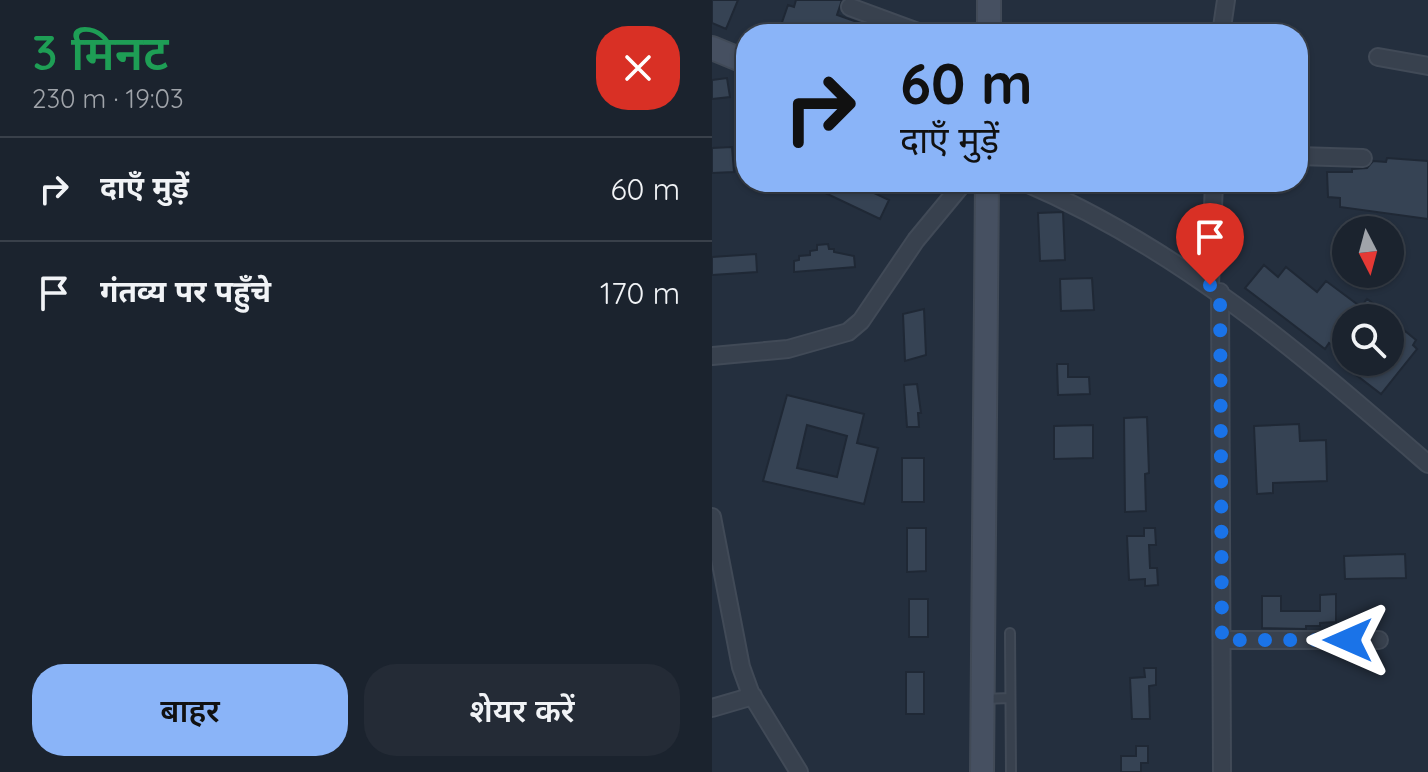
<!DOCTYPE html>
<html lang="hi">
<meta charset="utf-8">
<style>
:root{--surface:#1b232e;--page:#242b36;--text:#f1f3f6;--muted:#a0a4aa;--line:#39404a;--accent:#8ab4f8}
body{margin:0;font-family:Quicksand,"Noto Sans Devanagari",sans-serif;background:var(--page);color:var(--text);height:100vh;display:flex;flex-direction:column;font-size:30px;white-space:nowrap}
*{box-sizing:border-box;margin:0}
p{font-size:26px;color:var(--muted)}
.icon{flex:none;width:44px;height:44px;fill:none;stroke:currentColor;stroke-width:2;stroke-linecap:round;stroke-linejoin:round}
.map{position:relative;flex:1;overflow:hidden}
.side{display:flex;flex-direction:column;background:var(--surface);width:712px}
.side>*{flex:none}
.hud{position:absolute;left:24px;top:24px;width:572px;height:168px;border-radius:32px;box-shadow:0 2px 6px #0004,0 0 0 2px var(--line);background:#8ab4f8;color:#111;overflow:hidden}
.needle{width:52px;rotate:174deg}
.buttons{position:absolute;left:620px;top:216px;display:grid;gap:16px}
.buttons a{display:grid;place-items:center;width:72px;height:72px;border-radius:50%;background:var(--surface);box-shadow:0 2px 6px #0004,0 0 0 2px var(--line);font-size:40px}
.pin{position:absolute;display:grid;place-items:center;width:68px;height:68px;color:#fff;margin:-82px -34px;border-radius:50% 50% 50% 0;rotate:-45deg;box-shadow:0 0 8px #0007}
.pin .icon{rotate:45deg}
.me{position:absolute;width:88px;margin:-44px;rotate:270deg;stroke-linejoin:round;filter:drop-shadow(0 0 6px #0008)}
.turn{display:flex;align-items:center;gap:28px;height:168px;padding:0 32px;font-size:36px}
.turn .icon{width:104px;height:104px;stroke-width:2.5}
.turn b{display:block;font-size:56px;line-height:68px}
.round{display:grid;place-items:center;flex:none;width:84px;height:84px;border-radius:32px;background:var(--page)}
.headline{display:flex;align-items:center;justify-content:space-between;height:136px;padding:0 32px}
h1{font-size:48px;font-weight:600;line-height:60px;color:#1e9e55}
.primary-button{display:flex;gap:16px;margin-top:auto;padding:16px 32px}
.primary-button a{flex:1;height:92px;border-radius:32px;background:var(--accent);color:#111;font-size:32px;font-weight:600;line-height:92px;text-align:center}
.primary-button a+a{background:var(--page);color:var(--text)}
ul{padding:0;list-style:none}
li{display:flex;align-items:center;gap:24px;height:104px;padding:0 32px;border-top:2px solid var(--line)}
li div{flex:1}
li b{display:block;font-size:30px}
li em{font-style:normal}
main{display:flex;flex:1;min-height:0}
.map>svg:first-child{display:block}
</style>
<main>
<section class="side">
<div class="headline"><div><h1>3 मिनट</h1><p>230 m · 19:03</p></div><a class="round" style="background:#d93025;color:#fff"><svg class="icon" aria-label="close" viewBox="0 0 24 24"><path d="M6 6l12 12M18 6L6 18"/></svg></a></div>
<ul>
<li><svg class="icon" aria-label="right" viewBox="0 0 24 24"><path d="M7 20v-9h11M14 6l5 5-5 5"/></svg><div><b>दाएँ मुड़ें</b></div><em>60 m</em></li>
<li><svg class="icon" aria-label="arrive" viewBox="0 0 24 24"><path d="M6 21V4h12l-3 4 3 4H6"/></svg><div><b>गंतव्य पर पहुँचे</b></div><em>170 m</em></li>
</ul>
<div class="primary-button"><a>बाहर</a><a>शेयर करें</a></div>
</section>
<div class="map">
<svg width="716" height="772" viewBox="0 0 716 772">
<rect width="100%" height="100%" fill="#242f3e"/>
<!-- building -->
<path fill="#364354" stroke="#1f2835" stroke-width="2" fill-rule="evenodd" d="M 0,0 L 26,0 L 14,29 L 0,23 Z
M 84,0 L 130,0 L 125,15 L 179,34 L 66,34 L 76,5 L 82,7 Z
M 15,78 L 18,97 L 0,99 L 0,80 Z
M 20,147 L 22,172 L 0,173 L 0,148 Z
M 675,158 L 716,161 L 716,219 L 628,207 L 628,198 L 616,197 L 615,172 L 640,172 L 640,169 L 655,168 L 661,161 L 674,162 Z
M 90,182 L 139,182 L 177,200 L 168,219 Z
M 351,212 L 353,260 L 328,261 L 326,213 Z
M 116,244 L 117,249 L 122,249 L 122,252 L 142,256 L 143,267 L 82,272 L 82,261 L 87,260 L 87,256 L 98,255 L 98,251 L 105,250 L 105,245 Z
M 44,254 L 45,272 L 0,275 L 0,257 Z
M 552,265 L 566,277 L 574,267 L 605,292 L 614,281 L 649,307 L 655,299 L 681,318 L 634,318 L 634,356 L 617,343 L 613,349 L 533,288 Z
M 380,278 L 382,310 L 349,311 L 348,279 Z
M 212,309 L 214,355 L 193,361 L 191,314 Z
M 678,327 L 689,336 L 693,331 L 704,340 L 701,345 L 705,349 L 669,394 L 643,374 L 653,362 L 678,362 Z
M 345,364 L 356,364 L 356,377 L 377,377 L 378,394 L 346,395 Z
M 205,384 L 209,413 L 206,413 L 207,427 L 195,427 L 192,385 Z
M 75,395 L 152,414 L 145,443 L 166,448 L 152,504 L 51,481 ZM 95,425 L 135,436 L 125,477 L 85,468 Z
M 435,417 L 437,473 L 433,474 L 434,511 L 413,512 L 412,418 Z
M 587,424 L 588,441 L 614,440 L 615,481 L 561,483 L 561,493 L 545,494 L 542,426 Z
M 381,425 L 381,458 L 342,459 L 342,426 Z
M 190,458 L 212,458 L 212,502 L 190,502 Z
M 195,528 L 214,528 L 214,571 L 195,572 Z
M 432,528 L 443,528 L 444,545 L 437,545 L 438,568 L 445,568 L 446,585 L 433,586 L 433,579 L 417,580 L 415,536 L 432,536 Z
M 693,554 L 694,578 L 633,579 L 632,556 Z
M 624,594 L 624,622 L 608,623 L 608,626 L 594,626 L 594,629 L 550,628 L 550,596 L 569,596 L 569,611 L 608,611 L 608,595 Z
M 197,599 L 216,599 L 216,637 L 197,637 Z
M 432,668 L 444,668 L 444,685 L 437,686 L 438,719 L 420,719 L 418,678 L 433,677 Z
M 194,672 L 212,672 L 212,714 L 194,714 Z
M 424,746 L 436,746 L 436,763 L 429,763 L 429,772 L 409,772 L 409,756 L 424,756 Z"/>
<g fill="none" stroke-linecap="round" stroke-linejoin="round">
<defs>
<path id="lane" d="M 298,633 L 299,772
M 271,699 L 298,698"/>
<path id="street" d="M 138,7 L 211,34
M 509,34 L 514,0
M 666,57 L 716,66
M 586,156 L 651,158
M 312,182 C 469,249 589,354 716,464
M 498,285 L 502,182
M 508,292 L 510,772
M 0,356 L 76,349 L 136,332 L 149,321 L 204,240 L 252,182
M 0,517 L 29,667 L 38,692 L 87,772
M 510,640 L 667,640
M 0,708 L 41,696"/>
<path id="secondary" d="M 277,34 L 277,0
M 0,48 L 34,62
M 270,772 L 275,182"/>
</defs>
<!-- lane casing -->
<use href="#lane" stroke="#414a57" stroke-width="12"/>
<!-- street casing -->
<use href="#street" stroke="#414a57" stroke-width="20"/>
<!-- secondary casing -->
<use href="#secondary" stroke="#414a57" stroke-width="26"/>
<!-- lane -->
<use href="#lane" stroke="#38414e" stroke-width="8"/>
<!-- street -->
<use href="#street" stroke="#38414e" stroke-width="16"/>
<!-- secondary -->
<use href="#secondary" stroke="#465061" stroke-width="22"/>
</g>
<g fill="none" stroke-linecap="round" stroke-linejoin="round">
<!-- route -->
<path stroke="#1a73e8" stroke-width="14" stroke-dasharray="0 25.2" d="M 498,285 L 508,292 L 510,640 L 636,640"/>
</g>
</svg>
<div class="buttons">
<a><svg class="needle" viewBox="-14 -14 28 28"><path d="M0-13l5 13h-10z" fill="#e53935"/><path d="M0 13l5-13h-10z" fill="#a0a4aa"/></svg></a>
<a><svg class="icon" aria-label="search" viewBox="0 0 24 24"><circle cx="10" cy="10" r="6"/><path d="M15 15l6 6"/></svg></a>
</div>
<div class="pin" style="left:498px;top:285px;background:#d93025"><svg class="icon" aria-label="arrive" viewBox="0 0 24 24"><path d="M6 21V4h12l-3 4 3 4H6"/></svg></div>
<svg class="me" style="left:636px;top:640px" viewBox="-20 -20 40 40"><path d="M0-17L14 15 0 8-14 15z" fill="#1a73e8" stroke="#fff" stroke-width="4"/></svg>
<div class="hud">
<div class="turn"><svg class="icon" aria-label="right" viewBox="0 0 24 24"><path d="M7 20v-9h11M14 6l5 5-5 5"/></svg><div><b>60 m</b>दाएँ मुड़ें</div></div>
</div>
</div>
</main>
